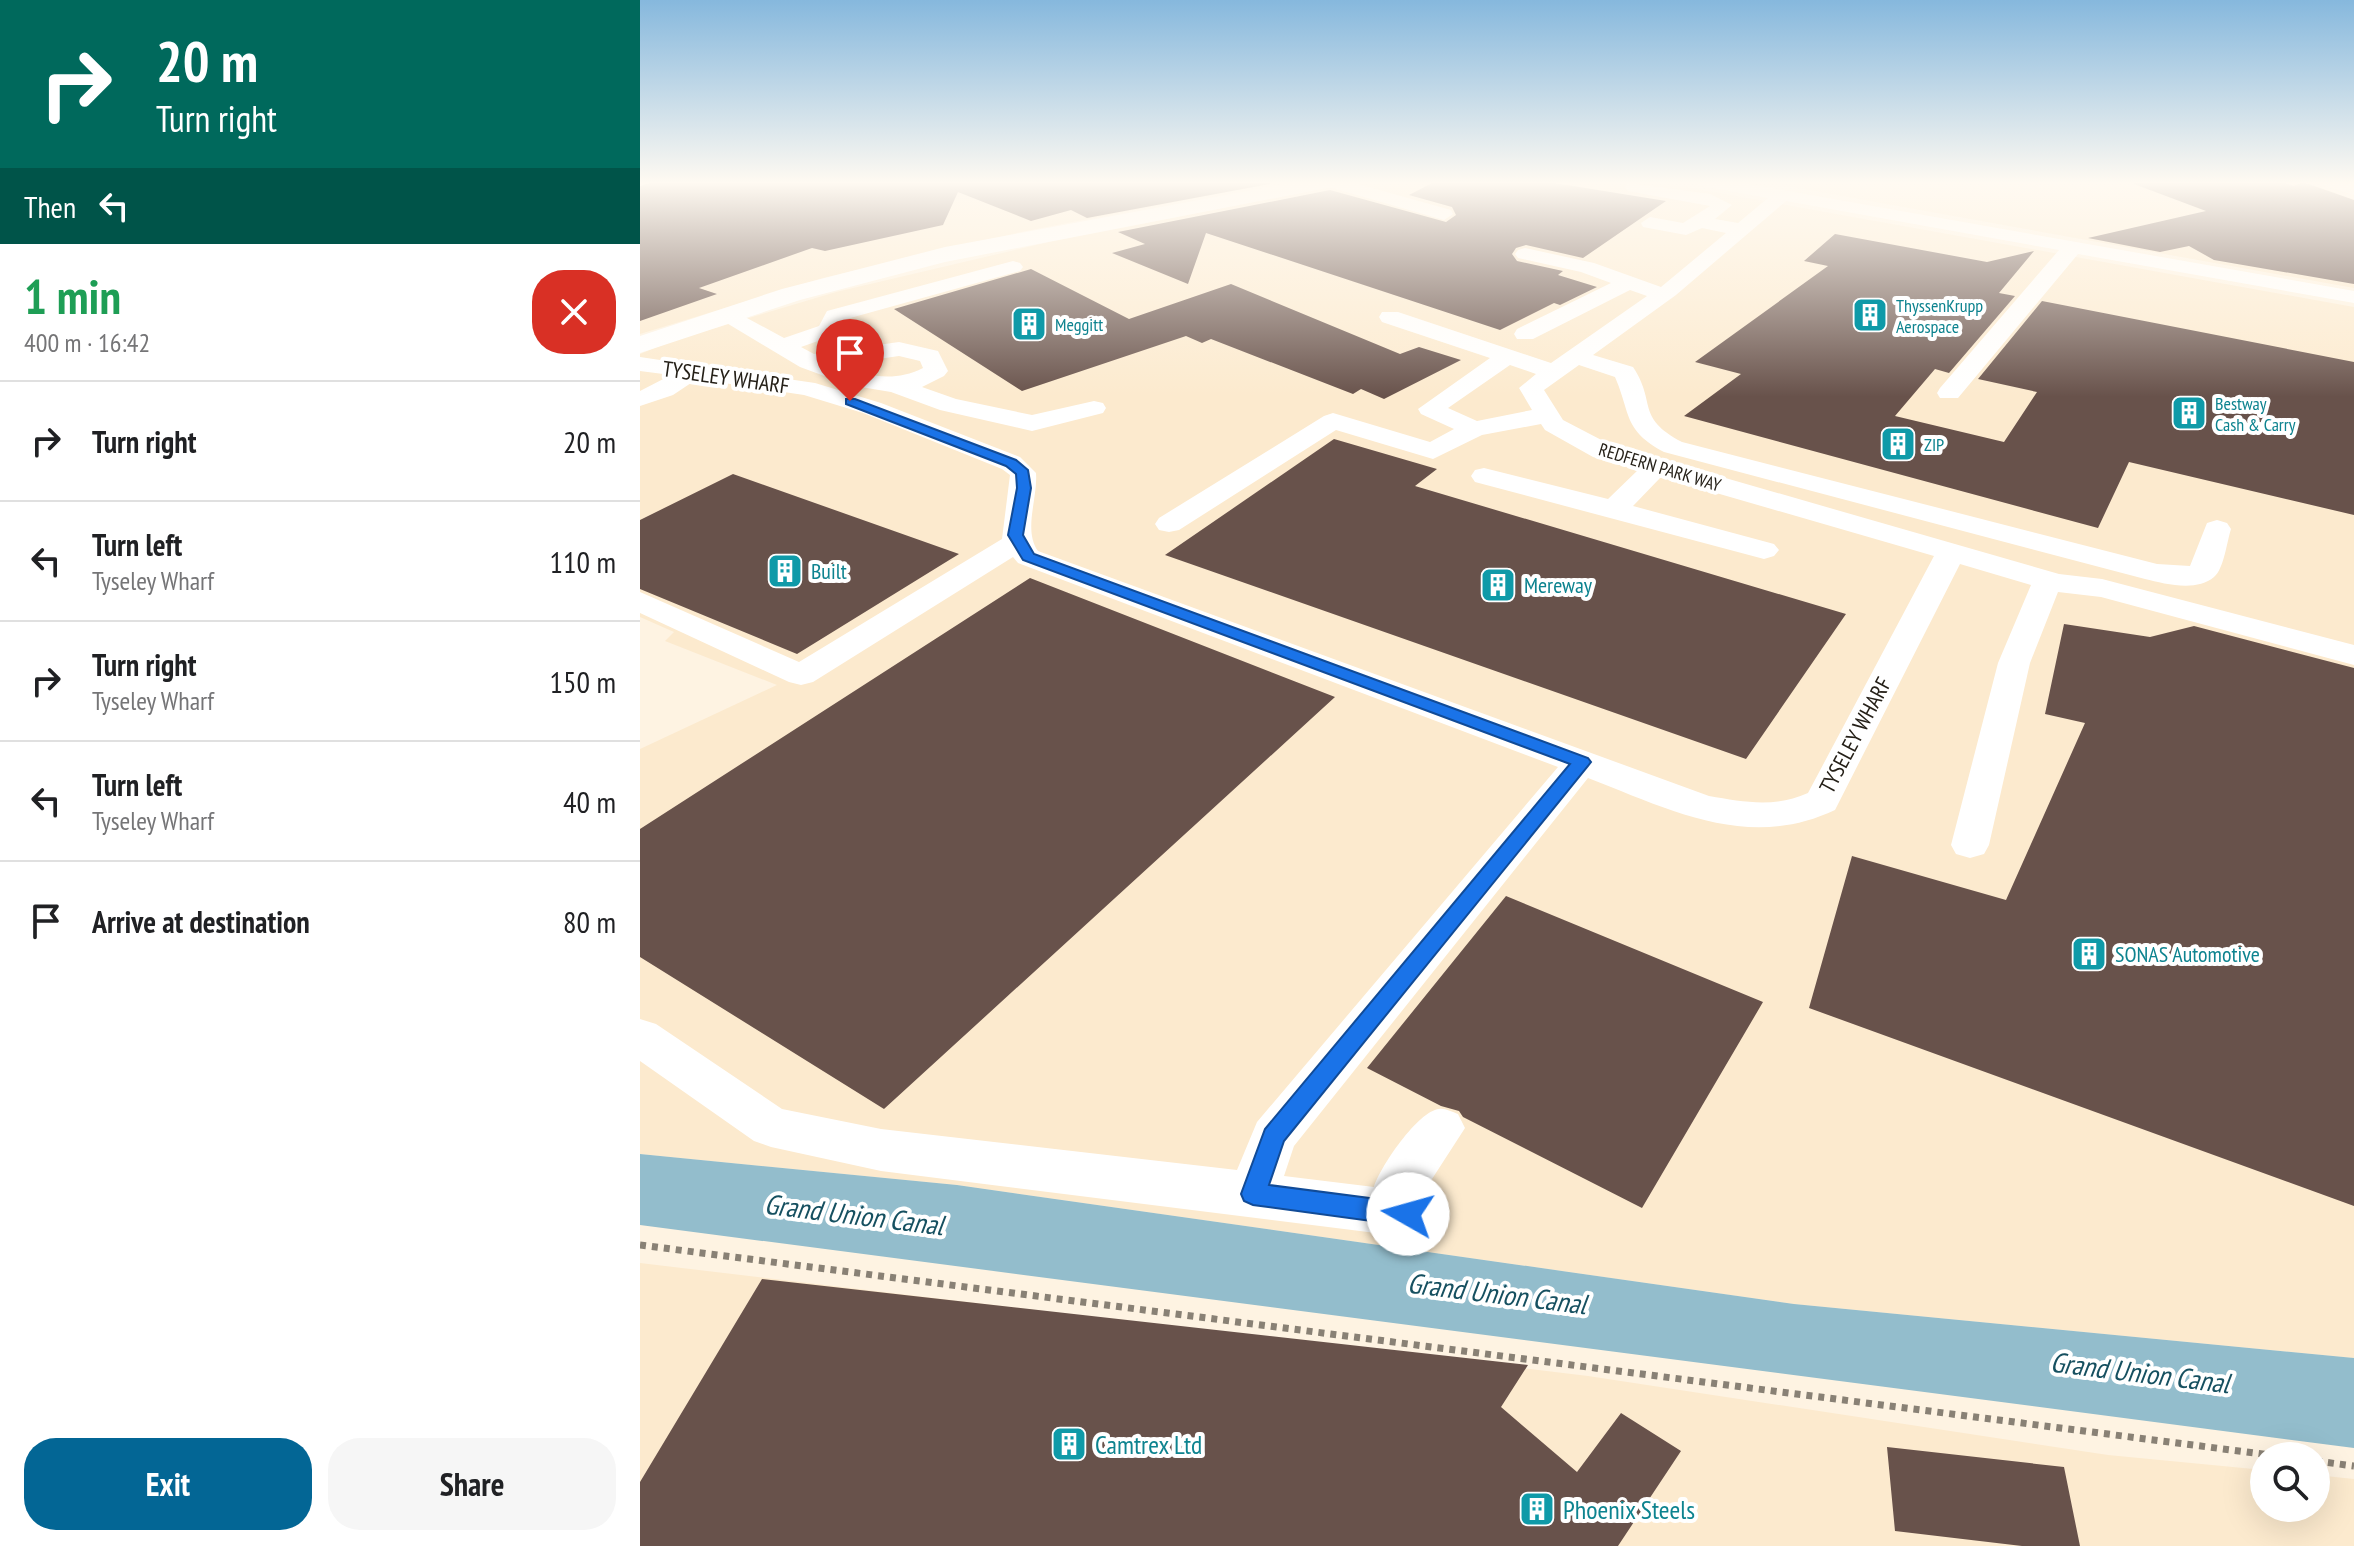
<!DOCTYPE html>
<meta charset="utf-8">
<style>
:root{--surface:#fff;--page:#f6f6f6;--text:#202124;--muted:#757577;--line:#e0e0e0;--accent:#036695}
body{margin:0;font-family:"PT Sans Narrow",sans-serif;background:var(--page);color:var(--text);height:100vh;display:flex;flex-direction:column;font-size:30px;white-space:nowrap}
*{box-sizing:border-box;margin:0}
p{font-size:26px;color:var(--muted)}
.icon{flex:none;width:44px;height:44px;fill:none;stroke:currentColor;stroke-width:2;stroke-linecap:round;stroke-linejoin:round}
.map{position:relative;flex:1;overflow:hidden}
.details{display:flex;flex-direction:column;background:var(--surface);width:640px}
.details>*{flex:none}
.hud{background:#00695c;color:#fff;overflow:hidden}
.tools{position:absolute;left:1610px;top:1442px;display:grid;gap:16px}
.tools a{display:grid;place-items:center;width:80px;height:80px;border-radius:50%;background:var(--surface);box-shadow:0 8px 32px #0002;font-size:40px}
.pin{position:absolute;display:grid;place-items:center;width:68px;height:68px;color:#fff;margin:-82px -34px;border-radius:50% 50% 50% 0;rotate:-45deg;box-shadow:0 0 8px #0007}
.pin .icon{rotate:45deg}
.me{position:absolute;width:88px;margin:-44px;rotate:277deg;stroke-linejoin:round;filter:drop-shadow(0 0 6px #0008)}
.turn{display:flex;align-items:center;gap:28px;height:168px;padding:0 24px;font-size:36px}
.turn .icon{width:104px;height:104px;stroke-width:2.5}
.turn b{display:block;font-size:56px;line-height:68px}
.then{display:flex;align-items:center;height:76px;padding:0 24px;background:#0003;gap:16px;font-size:30px}
.round{display:grid;place-items:center;flex:none;width:84px;height:84px;border-radius:32px;background:var(--page)}
.head{display:flex;align-items:center;justify-content:space-between;height:136px;padding:0 24px}
h1{font-size:48px;font-weight:600;line-height:60px;color:#1e9e55}
.cta{display:flex;gap:16px;margin-top:auto;padding:16px 24px}
.cta a{flex:1;height:92px;border-radius:32px;background:var(--accent);color:#fff;font-size:32px;font-weight:600;line-height:92px;text-align:center}
.cta a+a{background:var(--page);color:var(--text)}
ul{padding:0;list-style:none}
li{display:flex;align-items:center;gap:24px;height:120px;padding:0 24px;border-top:2px solid var(--line)}
li div{flex:1}
li b{display:block;font-size:30px}
li em{font-style:normal}
main{display:flex;flex:1;min-height:0}
.map>svg:first-child{display:block}
</style>
<main>
<section class="details">
<div class="hud">
<div class="turn"><svg class="icon" aria-label="right" viewBox="0 0 24 24"><path d="M7 20v-9h11M14 6l5 5-5 5"/></svg><div><b>20 m</b>Turn right</div></div>
<div class="then">Then<svg class="icon" aria-label="left" viewBox="0 0 24 24"><path d="M17 20v-9H6M10 6l-5 5 5 5"/></svg></div>
</div>
<div class="head"><div><h1>1 min</h1><p>400 m · 16:42</p></div><a class="round" style="background:#d93025;color:#fff"><svg class="icon" aria-label="close" viewBox="0 0 24 24"><path d="M6 6l12 12M18 6L6 18"/></svg></a></div>
<ul>
<li><svg class="icon" aria-label="right" viewBox="0 0 24 24"><path d="M7 20v-9h11M14 6l5 5-5 5"/></svg><div><b>Turn right</b></div><em>20 m</em></li>
<li><svg class="icon" aria-label="left" viewBox="0 0 24 24"><path d="M17 20v-9H6M10 6l-5 5 5 5"/></svg><div><b>Turn left</b><p>Tyseley Wharf</p></div><em>110 m</em></li>
<li><svg class="icon" aria-label="right" viewBox="0 0 24 24"><path d="M7 20v-9h11M14 6l5 5-5 5"/></svg><div><b>Turn right</b><p>Tyseley Wharf</p></div><em>150 m</em></li>
<li><svg class="icon" aria-label="left" viewBox="0 0 24 24"><path d="M17 20v-9H6M10 6l-5 5 5 5"/></svg><div><b>Turn left</b><p>Tyseley Wharf</p></div><em>40 m</em></li>
<li><svg class="icon" aria-label="arrive" viewBox="0 0 24 24"><path d="M6 21V4h12l-3 4 3 4H6"/></svg><div><b>Arrive at destination</b></div><em>80 m</em></li>
</ul>
<div class="cta"><a>Exit</a><a>Share</a></div>
</section>
<div class="map">
<svg width="1714" height="1546" viewBox="0 0 1714 1546">
<rect width="100%" height="100%" fill="#fef3e2"/>
<!-- built -->
<path fill="#fceace" d="M 150,181 L 645,181 L 381,232 L 183,278 L 0,334 L 0,191 L 61,208 Z
M 722,181 L 1013,181 L 1714,307 L 1714,1358 L 1154,1304 L 317,1185 L 0,1154 L 0,749 L 137,685 L 25,641 L 34,632 L 0,617 L 0,354 L 35,340 L 196,292 L 409,242 Z
M 1118,181 L 1660,181 L 1714,199 L 1714,288 Z
M 0,1263 L 948,1376 L 1468,1455 L 1624,1470 L 1624,1508 L 1676,1508 L 1676,1475 L 1714,1479 L 1714,1546 L 0,1546 Z"/>
<!-- water -->
<path fill="#93bdcc" d="M 0,1154 L 317,1185 L 1154,1304 L 1714,1358 L 1714,1448 L 0,1225 Z"/>
<!-- building -->
<path fill="#68524b" d="M 17,181 L 645,181 L 447,218 L 431,210 L 391,221 L 318,192 L 303,225 L 185,251 L 172,248 L 59,288 L 77,294 L 0,321 L 0,186 Z
M 796,181 L 902,181 L 1026,201 L 943,258 L 886,245 L 876,248 L 872,254 L 877,261 L 923,271 L 918,275 L 957,287 L 920,305 L 914,303 L 860,330 L 566,233 L 548,284 L 472,253 L 505,244 L 478,232 L 690,190 L 806,222 L 816,215 L 812,207 L 769,195 Z
M 1495,181 L 1639,181 L 1654,186 L 1663,182 L 1714,200 L 1714,284 L 1574,260 L 1549,246 L 1520,252 L 1448,238 L 1566,211 L 1494,184 Z
M 1195,234 L 1347,262 L 1394,251 L 1359,293 L 1375,296 L 1309,373 L 1295,369 L 1255,416 L 1364,442 L 1397,392 L 1338,379 L 1402,301 L 1714,362 L 1714,515 L 1489,462 L 1458,528 L 1044,416 L 1101,374 L 1055,362 L 1188,266 L 1164,261 Z
M 391,269 L 489,319 L 591,284 L 760,354 L 779,347 L 821,360 L 744,399 L 721,389 L 713,394 L 571,339 L 562,343 L 546,336 L 382,391 L 254,309 Z
M 694,439 L 797,469 L 775,486 L 1206,614 L 1106,759 L 525,555 Z
M 93,474 L 319,554 L 157,654 L 0,589 L 0,520 Z
M 390,578 L 695,697 L 244,1109 L 0,957 L 0,829 Z
M 1424,624 L 1510,637 L 1554,626 L 1714,668 L 1714,1206 L 1169,1008 L 1212,856 L 1366,900 L 1445,723 L 1405,714 Z
M 866,896 L 1123,1002 L 1002,1208 L 823,1117 L 819,1111 L 801,1106 L 727,1068 Z
M 122,1279 L 888,1365 L 861,1407 L 937,1472 L 981,1413 L 1041,1451 L 978,1546 L 0,1546 L 0,1482 Z
M 1247,1447 L 1424,1467 L 1440,1546 L 1382,1546 L 1255,1531 Z"/>
<g fill="none" stroke-linecap="round" stroke-linejoin="round">
<!-- path-far1 -->
<path stroke="#898175" stroke-width="3" stroke-dasharray="2 2" stroke-linecap="butt" d="M 790,181 L 794,182"/>
<!-- path -->
<path stroke="#898175" stroke-width="7" stroke-dasharray="6 6" stroke-linecap="butt" d="M 0,1245 L 1638,1456
M 1676,1461 L 1714,1466"/>
<!-- minor -->
<path fill="#fff" fill-rule="evenodd" d="M 679,181 L 707,181 L 811,210 L 813,214 L 804,220 L 682,185 Z
M 1053,181 L 1091,181 L 1714,291 L 1714,303 L 1438,254 L 1318,398 L 1300,398 L 1297,393 L 1300,388 L 1419,250 L 1146,201 L 1036,295 L 953,355 L 993,367 C 1017,403 995,417 1042,442 L 1517,564 L 1550,566 L 1567,523 L 1577,520 L 1587,523 L 1591,529 C 1587,541 1584,569 1574,577 C 1557,592 1525,584 1505,579 L 1024,452 C 983,430 991,414 975,377 L 939,365 L 904,390 L 923,420 L 971,445 L 1419,574 L 1462,579 L 1714,645 L 1714,665 L 1461,597 L 1418,592 L 1390,663 L 1349,845 L 1344,854 L 1330,858 L 1316,854 L 1311,845 L 1358,663 L 1391,585 L 1320,564 L 1195,810 C 1108,851 1031,810 948,778 L 654,1146 L 644,1176 L 734,1187 C 740,1167 778,1111 799,1109 C 805,1108 812,1112 818,1114 L 825,1128 L 781,1196 L 786,1198 L 793,1214 L 786,1230 L 768,1237 L 241,1171 L 131,1147 L 114,1141 L 0,1061 L 0,1019 L 16,1024 L 142,1109 L 241,1129 L 597,1170 L 617,1122 L 918,767 L 378,563 L 373,557 L 173,682 L 161,685 L 149,682 L 0,613 L 0,592 L 159,662 L 362,539 L 370,475 L 362,469 L 223,413 L 164,395 L 57,379 L 33,395 L 0,406 L 0,391 L 31,375 L 0,371 L 0,357 L 175,383 L 241,403 L 380,457 L 396,473 C 398,498 383,530 398,551 L 1069,796 C 1104,802 1134,808 1168,793 L 1294,556 L 1021,477 L 993,506 L 1134,544 L 1139,550 L 1134,556 L 1124,559 L 835,482 L 831,476 L 835,470 L 844,468 L 968,499 L 998,470 L 953,457 L 905,430 L 901,424 L 842,435 L 793,459 L 696,430 L 539,530 L 529,532 L 519,530 L 515,524 L 519,518 L 684,416 L 693,413 L 790,442 L 814,429 L 781,414 L 778,409 L 850,358 L 742,322 L 739,317 L 742,312 L 758,312 L 911,363 L 1007,296 L 990,290 L 893,339 L 877,339 L 874,334 L 877,329 L 971,283 L 941,272 L 878,258 L 875,254 L 878,250 L 885,248 L 954,263 L 1021,287 L 1086,233 L 1062,228 L 1046,235 L 1003,227 L 1001,223 L 1010,217 L 1043,223 L 1070,206 L 988,191 L 985,187 L 988,183 L 1070,194 L 1092,205 L 1075,219 L 1098,223 L 1128,198 L 1062,186 ZM 870,365 L 896,374 L 879,388 L 892,410 L 837,421 L 808,408 Z
M 1679,181 L 1714,184 L 1714,195 L 1682,185 Z
M 373,261 L 380,263 L 383,267 L 380,271 L 203,320 L 195,335 L 161,347 L 174,354 L 259,342 L 298,351 L 308,371 L 304,376 L 282,387 L 316,399 L 392,415 L 454,401 L 463,403 L 466,408 L 463,413 L 392,431 L 300,410 L 251,392 L 209,385 L 160,367 L 75,316 L 86,309 L 94,311 L 144,338 L 179,326 L 187,311 ZM 259,356 L 280,361 L 283,368 C 253,383 227,376 197,365 Z"/>
<!-- major -->
<path fill="#fff" fill-rule="evenodd" d="M 661,181 L 700,181 L 697,186 L 305,262 L 160,300 L 0,353 L 0,336 L 142,289 L 305,247 Z"/>
</g>
<!-- sky -->
<linearGradient id="sky" x2="0" y2="1"><stop stop-color="#86b8dd"/><stop offset="0.46" stop-color="#fffaf2"/><stop offset="1" stop-color="#fffaf2" stop-opacity="0"/></linearGradient>
<rect width="1714" height="397" fill="url(#sky)"/>
<!-- route -->
<path fill="#1a73e8" stroke="#114b97" stroke-width="2" d="M 206,399 L 215,399 L 376,460 L 388,470 L 391,488 L 383,535 L 394,554 L 948,758 L 951,762 L 948,766 L 644,1141 L 629,1185 L 768,1203 L 777,1206 L 781,1214 L 777,1222 L 768,1226 L 613,1205 L 604,1201 L 601,1194 L 625,1129 L 930,764 L 383,560 L 368,535 L 377,488 L 376,474 L 366,466 L 206,404 Z"/>
<!-- icons -->
<defs>
<symbol id="building-square" viewBox="-11 -11 22 22"><rect x="-9" y="-9" width="18" height="18" rx="4" fill="#0f9aa8" stroke="#fff"/><path d="M-4-6H4V6H1V3H-1V6H-4ZM-2.5-4.3h1.7v1.8h-1.7ZM.8-4.3h1.7v1.8H.8ZM-2.5-1h1.7V.8h-1.7ZM.8-1h1.7V.8H.8Z" fill="#fff"/></symbol>
</defs>
<g fill-rule="evenodd">
<use href="#building-square" x="1210" y="295" width="40" height="40"/>
<use href="#building-square" x="369" y="304" width="40" height="40"/>
<use href="#building-square" x="1529" y="393" width="40" height="40"/>
<use href="#building-square" x="1238" y="424" width="40" height="40"/>
<use href="#building-square" x="125" y="551" width="40" height="40"/>
<use href="#building-square" x="838" y="565" width="40" height="40"/>
<use href="#building-square" x="1429" y="934" width="40" height="40"/>
<use href="#building-square" x="409" y="1424" width="40" height="40"/>
<use href="#building-square" x="877" y="1489" width="40" height="40"/>
</g>
<g text-anchor="middle" dominant-baseline="central" stroke-width="8" stroke-linejoin="round" paint-order="stroke">
<!-- far-culture labels -->
<g font-size="18" fill="#0d838f" stroke="#fff" text-anchor="start">
<text x="1256" y="305">ThyssenKrupp<tspan x="1256" dy="21">Aerospace</tspan></text>
<text x="415" y="324">Meggitt</text>
<text x="1575" y="403">Bestway<tspan x="1575" dy="21">Cash &amp; Carry</tspan></text>
<text x="1284" y="444">ZIP</text>
</g>
<!-- far-street labels -->
<g font-size="18" fill="#252018" stroke="#fff">
<text transform="translate(1020 467) rotate(17)">REDFERN PARK WAY</text>
</g>
<!-- street labels -->
<g font-size="22" fill="#252018" stroke="#fff">
<text transform="translate(86 377) rotate(8)">TYSELEY WHARF</text>
<text transform="translate(1215 735) rotate(-62)">TYSELEY WHARF</text>
</g>
<!-- culture labels -->
<g font-size="22" fill="#0d838f" stroke="#fff" text-anchor="start">
<text x="171" y="571">Built</text>
<text x="884" y="585">Mereway</text>
<text x="1475" y="954">SONAS Automotive</text>
</g>
<!-- near-culture labels -->
<g font-size="26" fill="#0d838f" stroke="#fff" text-anchor="start">
<text x="455" y="1444">Camtrex Ltd</text>
<text x="923" y="1509">Phoenix Steels</text>
</g>
<!-- near-water labels -->
<g font-size="28" font-style="italic" fill="#165060" stroke="#fff">
<text transform="translate(214 1214) rotate(7)">Grand Union Canal</text>
<text transform="translate(857 1293) rotate(7)">Grand Union Canal</text>
<text transform="translate(1500 1372) rotate(7)">Grand Union Canal</text>
</g>
</g>
</svg>
<div class="tools">
<a><svg class="icon" aria-label="search" viewBox="0 0 24 24"><circle cx="10" cy="10" r="6"/><path d="M15 15l6 6"/></svg></a>
</div>
<div class="pin" style="left:210px;top:401px;background:#d93025"><svg class="icon" aria-label="arrive" viewBox="0 0 24 24"><path d="M6 21V4h12l-3 4 3 4H6"/></svg></div>
<svg class="me" style="left:768px;top:1214px" viewBox="-20 -20 40 40"><circle r="19" fill="#fff"/><path d="M0-13L10 11 0 6-10 11z" fill="#1a73e8"/></svg>
</div>
</main>
